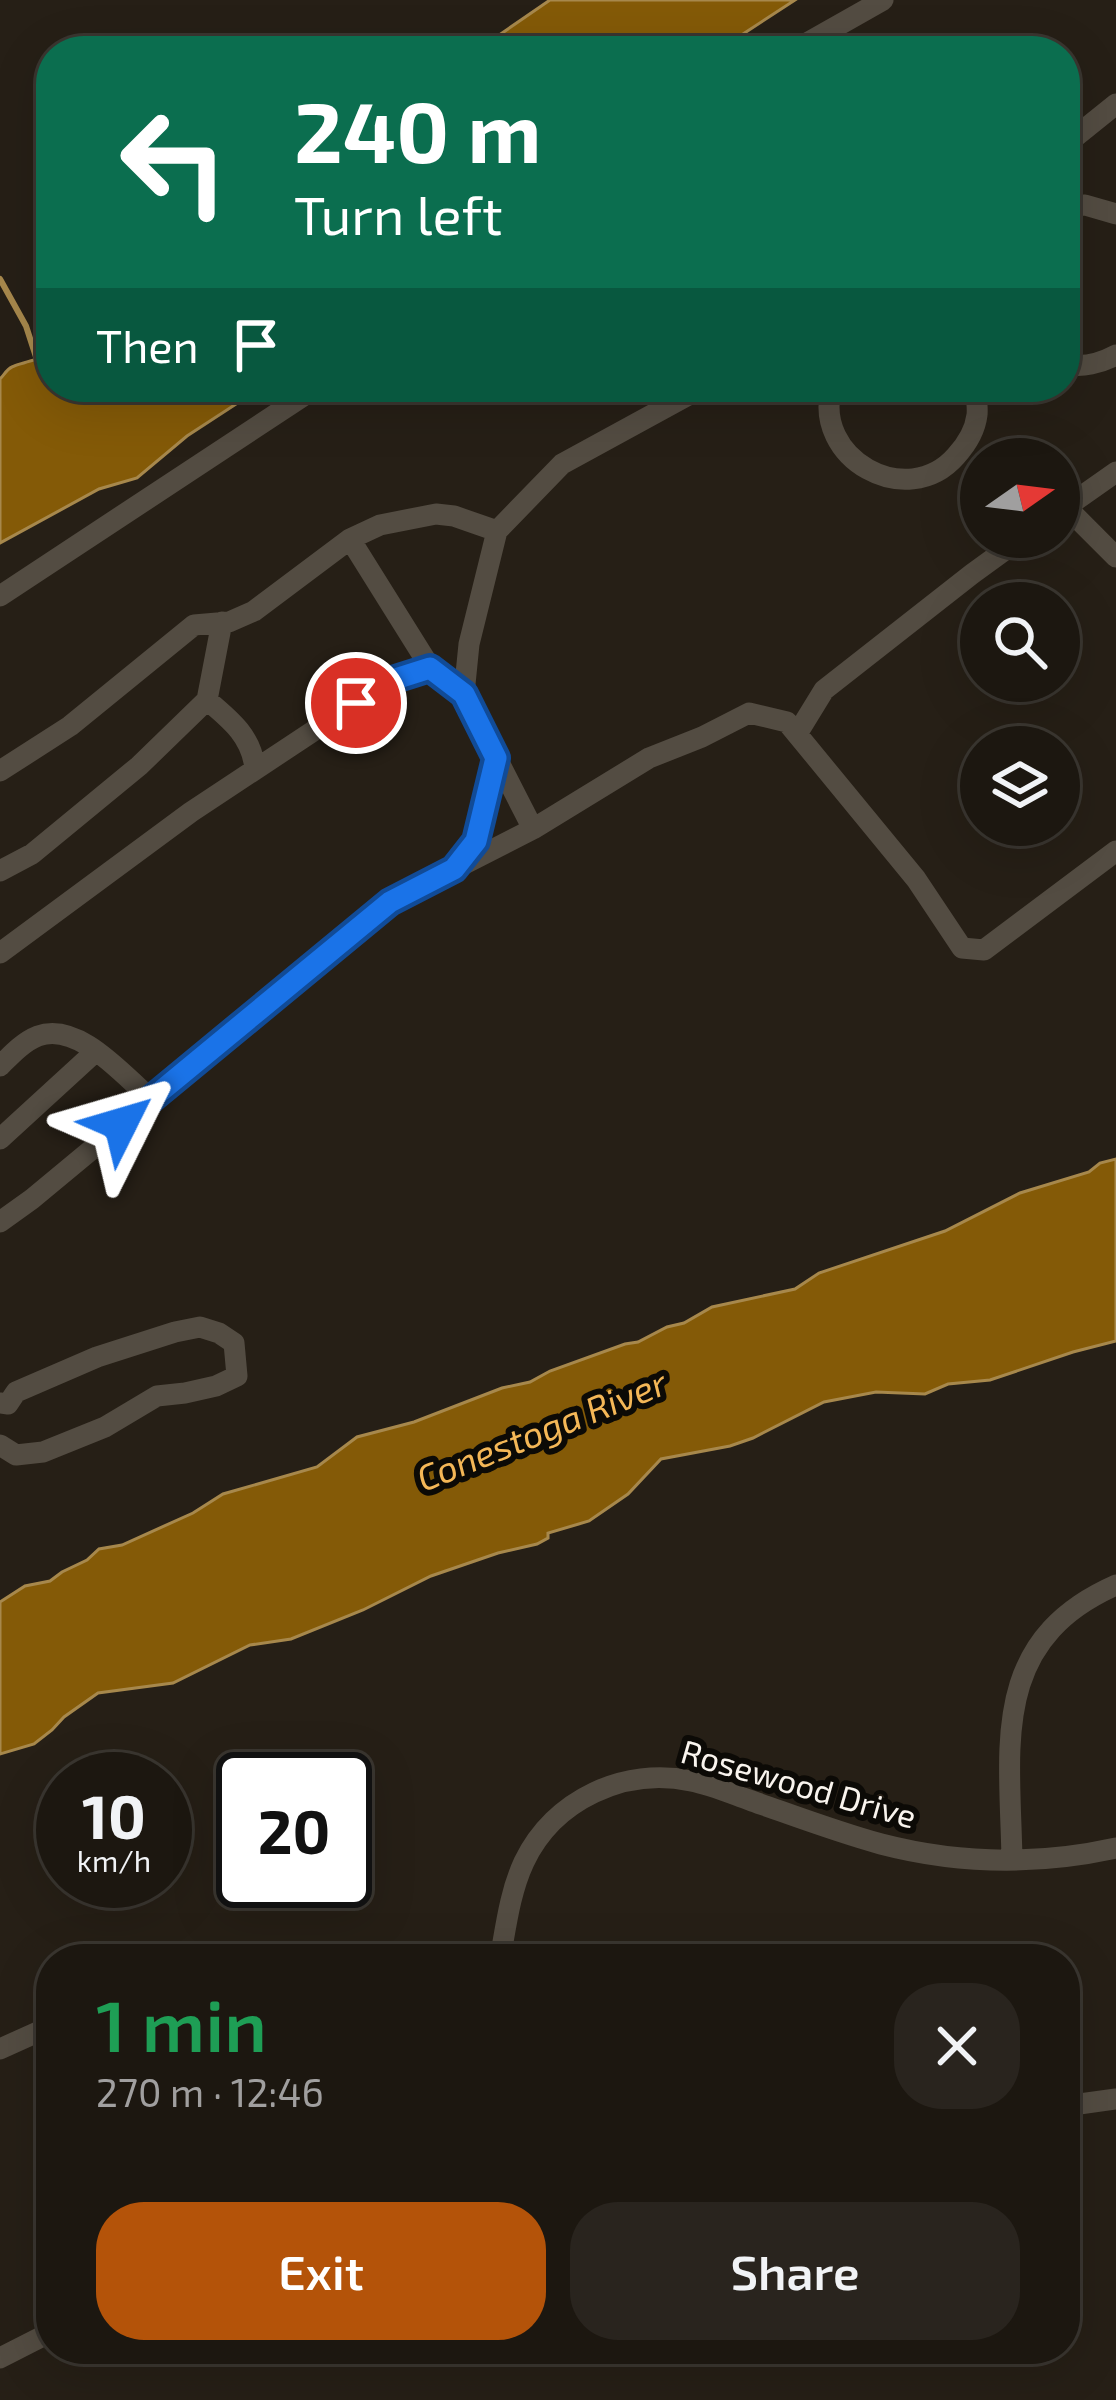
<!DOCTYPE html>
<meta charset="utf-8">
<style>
:root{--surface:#1c1710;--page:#29241e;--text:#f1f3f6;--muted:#a09f9f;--line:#3a3630;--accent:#b45309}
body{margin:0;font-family:"Exo 2",sans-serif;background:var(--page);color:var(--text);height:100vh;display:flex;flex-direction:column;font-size:45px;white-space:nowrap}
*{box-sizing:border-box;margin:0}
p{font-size:39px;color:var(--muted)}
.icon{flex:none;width:66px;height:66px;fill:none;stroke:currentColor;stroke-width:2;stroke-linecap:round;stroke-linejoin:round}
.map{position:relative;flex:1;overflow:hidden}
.side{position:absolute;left:36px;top:1944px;width:1044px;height:420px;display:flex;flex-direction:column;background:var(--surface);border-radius:48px;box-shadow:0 12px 48px #0002,0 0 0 3px var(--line)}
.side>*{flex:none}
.banner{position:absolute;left:36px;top:36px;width:1044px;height:366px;border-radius:48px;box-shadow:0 12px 48px #0002,0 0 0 3px var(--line);background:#0b6e4f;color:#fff;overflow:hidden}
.needle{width:78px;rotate:76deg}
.tools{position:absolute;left:960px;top:438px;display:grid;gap:24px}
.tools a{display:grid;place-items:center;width:120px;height:120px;border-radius:50%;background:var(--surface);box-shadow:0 12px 48px #0002,0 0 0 3px var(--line);font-size:60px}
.speed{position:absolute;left:36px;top:1752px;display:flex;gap:24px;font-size:60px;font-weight:700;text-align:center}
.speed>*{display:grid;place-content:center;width:156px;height:156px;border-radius:50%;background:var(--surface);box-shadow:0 12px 48px #0002,0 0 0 3px var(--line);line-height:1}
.speed small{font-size:30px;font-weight:400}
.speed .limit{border:6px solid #111;border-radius:18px;background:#fff;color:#111}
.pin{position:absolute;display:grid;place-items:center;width:102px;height:102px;color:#fff;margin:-51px;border:6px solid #fff;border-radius:50%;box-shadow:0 3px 12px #0007}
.me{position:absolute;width:132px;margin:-66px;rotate:50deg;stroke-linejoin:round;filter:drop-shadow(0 0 9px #0008)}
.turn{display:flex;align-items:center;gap:42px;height:252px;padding:0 60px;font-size:54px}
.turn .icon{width:156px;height:156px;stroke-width:2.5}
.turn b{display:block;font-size:84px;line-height:102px}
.then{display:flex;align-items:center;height:114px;padding:0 60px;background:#0003;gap:24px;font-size:45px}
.round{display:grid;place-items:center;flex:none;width:126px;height:126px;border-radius:48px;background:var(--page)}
.overview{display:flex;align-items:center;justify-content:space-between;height:204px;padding:0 60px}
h1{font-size:72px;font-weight:600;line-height:90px;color:#1e9e55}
.cta{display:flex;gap:24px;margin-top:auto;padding:24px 60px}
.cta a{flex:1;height:138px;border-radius:48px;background:var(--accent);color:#fff;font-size:48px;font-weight:600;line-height:138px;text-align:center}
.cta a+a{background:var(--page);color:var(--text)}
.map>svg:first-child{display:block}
</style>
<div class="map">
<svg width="1116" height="2400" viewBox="0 0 1116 2400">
<rect width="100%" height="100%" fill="#261f16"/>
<!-- water -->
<path fill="#845a07" stroke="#a7884c" stroke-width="3" d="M 550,0 L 795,0 L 717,51 L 476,51 Z
M 51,356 L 51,387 L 262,387 L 187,436 L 137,478 L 99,489 L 0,543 L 0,379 C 4,375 7,369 12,367 C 15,365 47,356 51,356 Z
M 1116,1159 L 1116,1341 L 1073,1352 L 990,1380 L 948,1384 L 925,1394 L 876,1392 L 824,1402 L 753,1438 L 730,1446 L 661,1459 L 628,1494 L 589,1521 L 548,1533 L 548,1538 L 537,1544 L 498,1553 L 431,1576 L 363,1610 L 291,1639 L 250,1645 L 173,1683 L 98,1693 L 64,1717 L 52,1730 L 34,1744 L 0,1754 L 0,1602 L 25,1586 L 50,1581 L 62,1572 L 87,1560 L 99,1549 L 122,1545 L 193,1513 L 223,1494 L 317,1467 L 357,1437 L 414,1422 L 502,1388 L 530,1382 L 550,1371 L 625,1344 L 638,1342 L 667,1327 L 684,1323 L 712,1307 L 795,1289 L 819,1273 L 945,1231 L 1020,1193 L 1089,1172 L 1100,1163 Z"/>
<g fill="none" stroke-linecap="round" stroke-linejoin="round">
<!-- stream -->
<path stroke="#a7884c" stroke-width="6" d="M 0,279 L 26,326 L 38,363"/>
<!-- minor -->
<path stroke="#534c42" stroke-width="21" d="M 793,51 L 883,0
M 1065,145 L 1116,104
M 1065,207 L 1085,205 L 1116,214
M 1065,364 C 1082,368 1101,363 1116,355
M 832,387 C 811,458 907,512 956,456 C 966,445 975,431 977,415 C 978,406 976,396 975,387
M 1066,507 L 1116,557
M 1059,512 L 1116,472
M 350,539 L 430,667 L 464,694 L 533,829
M 0,596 L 317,387
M 464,694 L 469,644 L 497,531 L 562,464 L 703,387
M 207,700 C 231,720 252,737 255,769
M 797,734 L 824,690 L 972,574 L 1023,537
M 0,771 L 70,726 L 194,625 L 229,622 L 254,611 L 350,539 L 380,525 L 436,514 L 454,516 L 497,531
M 458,864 L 476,841 L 496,758
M 0,871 L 32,854 L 139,766 L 207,700 L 222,622
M 0,953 L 191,812 L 389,681 L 430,667
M 0,1066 C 12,1054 23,1042 38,1036 C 78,1021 123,1075 151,1099
M 0,1139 L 95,1052
M 0,1222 L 32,1199 L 390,902 L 533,829 L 649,758 L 702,737 L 749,713 L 787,722 L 916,879 L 962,948 L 984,950 L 1116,851
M 0,1403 L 8,1404 L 16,1392 L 97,1357 L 175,1332 L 200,1327 L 219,1333 L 234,1343 L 237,1376 L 216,1386 L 185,1393 L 157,1396 L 105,1427 L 43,1452 L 16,1455 L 0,1445
M 1012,1860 C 1010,1746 989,1641 1116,1585
M 292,1959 L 396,1959
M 500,1959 C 506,1926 510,1892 524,1862 C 554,1799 625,1767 691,1781 C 712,1785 732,1794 752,1801 C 795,1816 837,1832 881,1844 C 958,1864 1039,1865 1116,1848
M 0,2049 L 51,2026
M 1065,2106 L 1116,2099
M 0,2358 L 51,2332"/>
</g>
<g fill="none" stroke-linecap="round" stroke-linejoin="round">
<defs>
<path id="route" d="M 121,1124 L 390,902 L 454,869 L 476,841 L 496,758 L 464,694 L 430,668 L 389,681 L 356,703"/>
</defs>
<!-- route casing -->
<use href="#route" stroke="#114b97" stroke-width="30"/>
<!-- route -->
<use href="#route" stroke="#1a73e8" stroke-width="21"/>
</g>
<g text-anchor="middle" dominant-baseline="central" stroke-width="12" stroke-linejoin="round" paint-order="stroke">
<!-- street labels -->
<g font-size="33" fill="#f9f4ee" stroke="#0c0a06">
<text transform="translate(799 1783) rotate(16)">Rosewood Drive</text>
</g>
<!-- water labels -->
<g font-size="36" font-style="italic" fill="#f4b757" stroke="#0c0a06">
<text transform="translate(541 1429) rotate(-22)">Conestoga River</text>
</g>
</g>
</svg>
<div class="tools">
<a><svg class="needle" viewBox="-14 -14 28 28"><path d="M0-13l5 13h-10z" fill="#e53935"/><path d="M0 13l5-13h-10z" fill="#a09f9f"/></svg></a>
<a><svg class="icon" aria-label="search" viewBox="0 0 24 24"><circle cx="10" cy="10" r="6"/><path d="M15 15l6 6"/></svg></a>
<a><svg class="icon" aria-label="layers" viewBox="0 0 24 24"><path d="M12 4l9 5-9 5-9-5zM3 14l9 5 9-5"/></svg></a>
</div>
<div class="speed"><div>10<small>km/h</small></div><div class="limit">20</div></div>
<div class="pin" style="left:356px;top:703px;background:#d93025"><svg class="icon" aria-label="arrive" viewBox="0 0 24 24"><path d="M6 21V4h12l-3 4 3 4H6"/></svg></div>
<svg class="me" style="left:121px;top:1124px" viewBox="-20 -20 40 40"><path d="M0-17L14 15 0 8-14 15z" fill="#1a73e8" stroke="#fff" stroke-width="4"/></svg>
<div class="banner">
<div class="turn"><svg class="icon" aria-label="left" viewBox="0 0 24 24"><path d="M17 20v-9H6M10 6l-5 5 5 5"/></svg><div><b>240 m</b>Turn left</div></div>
<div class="then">Then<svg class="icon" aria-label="arrive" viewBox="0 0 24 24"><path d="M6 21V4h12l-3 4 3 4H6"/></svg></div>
</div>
<section class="side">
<div class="overview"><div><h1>1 min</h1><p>270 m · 12:46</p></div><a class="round"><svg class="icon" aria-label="close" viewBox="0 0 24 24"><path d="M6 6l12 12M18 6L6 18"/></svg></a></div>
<div class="cta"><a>Exit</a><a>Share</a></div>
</section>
</div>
